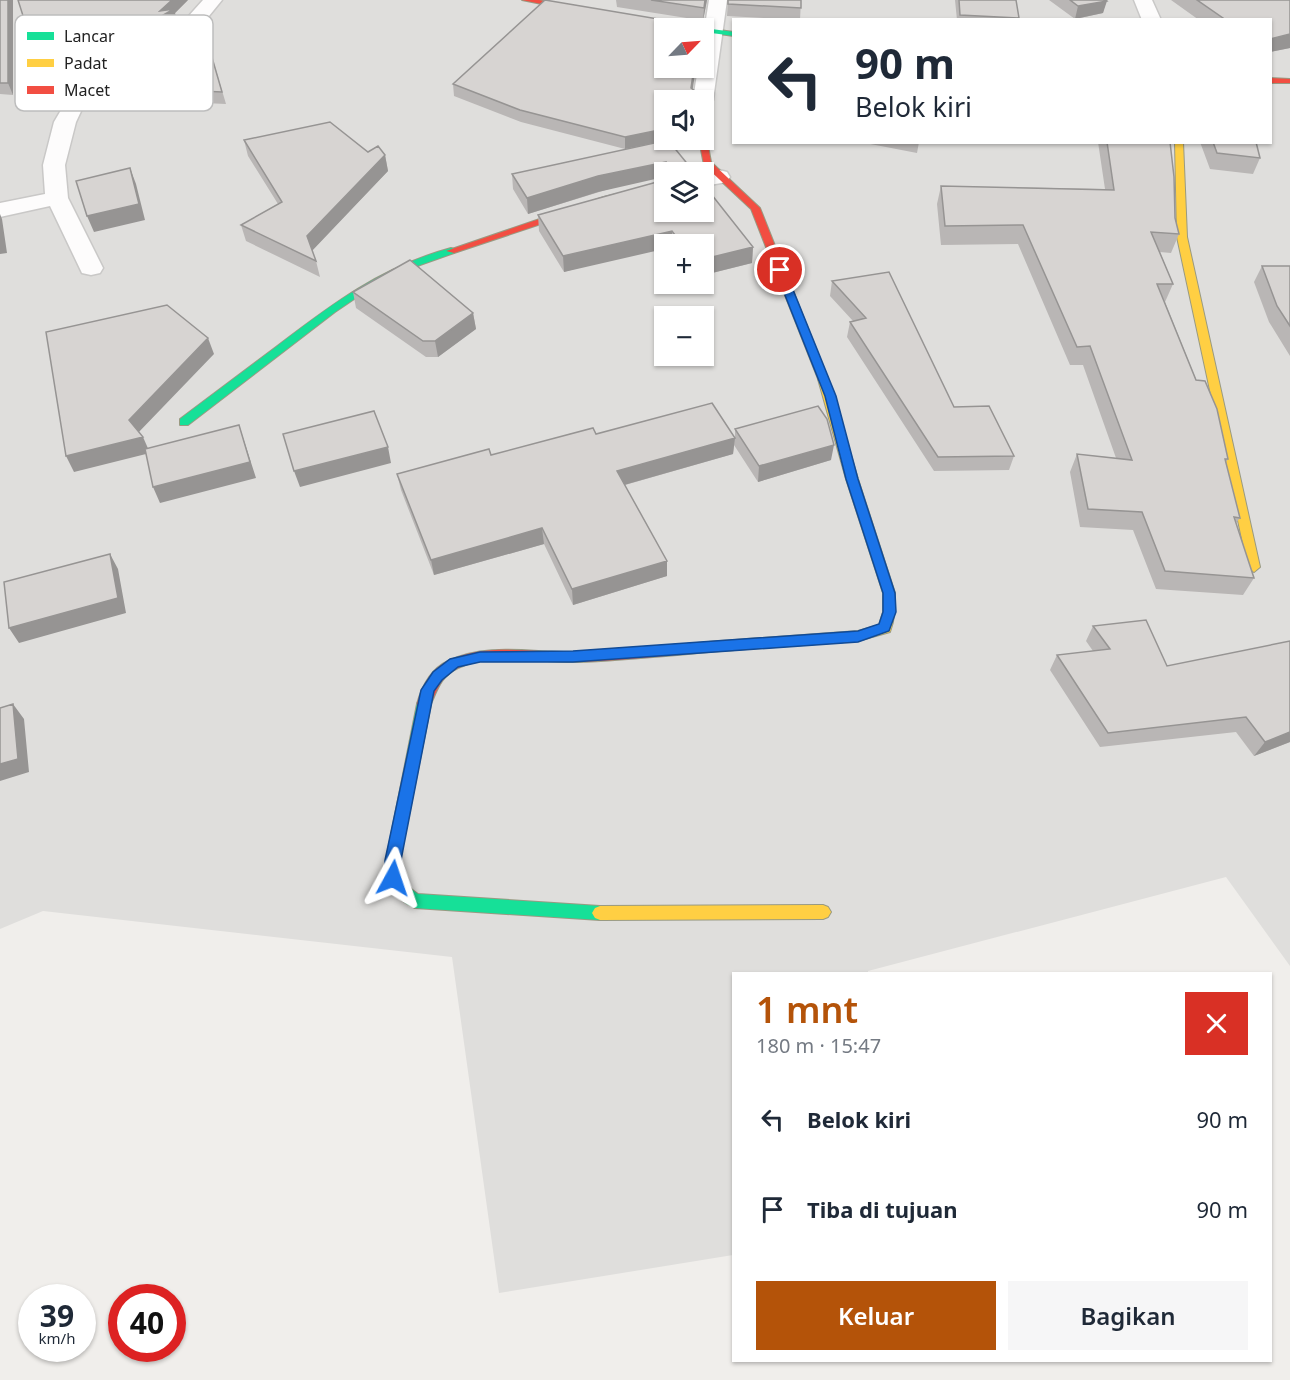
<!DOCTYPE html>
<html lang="id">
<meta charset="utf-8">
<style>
:root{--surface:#fff;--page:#f6f6f7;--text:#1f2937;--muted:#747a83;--accent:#b45309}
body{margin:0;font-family:"Noto Sans",sans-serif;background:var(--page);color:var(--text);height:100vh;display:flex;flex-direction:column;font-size:22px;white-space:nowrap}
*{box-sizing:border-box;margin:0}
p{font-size:20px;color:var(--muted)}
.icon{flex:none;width:33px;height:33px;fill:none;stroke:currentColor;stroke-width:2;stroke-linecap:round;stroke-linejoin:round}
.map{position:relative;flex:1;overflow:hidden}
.details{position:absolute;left:732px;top:972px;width:540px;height:390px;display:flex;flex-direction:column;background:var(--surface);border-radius:0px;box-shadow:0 2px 4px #0004}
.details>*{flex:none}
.top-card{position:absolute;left:732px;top:18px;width:540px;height:126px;border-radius:0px;box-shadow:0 2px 4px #0004;background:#fff;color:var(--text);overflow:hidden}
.needle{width:39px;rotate:65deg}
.tools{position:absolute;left:654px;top:18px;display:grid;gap:12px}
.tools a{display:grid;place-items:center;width:60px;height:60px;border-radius:0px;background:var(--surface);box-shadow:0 2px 4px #0004;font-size:30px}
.speed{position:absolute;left:18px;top:1284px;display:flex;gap:12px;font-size:30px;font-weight:700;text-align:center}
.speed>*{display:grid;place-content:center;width:78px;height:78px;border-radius:50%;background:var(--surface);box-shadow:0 2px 4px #0004;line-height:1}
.speed small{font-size:15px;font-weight:400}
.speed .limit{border:9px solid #d22;background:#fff;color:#111}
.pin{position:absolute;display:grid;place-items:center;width:51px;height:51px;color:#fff;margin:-26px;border:3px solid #fff;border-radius:50%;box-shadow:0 2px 6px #0007}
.me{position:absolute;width:66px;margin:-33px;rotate:5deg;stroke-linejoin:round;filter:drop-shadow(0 0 4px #0008)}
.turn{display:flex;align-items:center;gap:21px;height:126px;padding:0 24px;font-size:27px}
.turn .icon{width:78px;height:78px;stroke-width:2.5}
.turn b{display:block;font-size:42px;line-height:51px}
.round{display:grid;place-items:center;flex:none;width:63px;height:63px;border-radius:0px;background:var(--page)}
.overview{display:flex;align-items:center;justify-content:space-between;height:102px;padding:0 24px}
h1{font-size:36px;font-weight:600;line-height:45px;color:var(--accent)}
.primary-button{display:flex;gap:12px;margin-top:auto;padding:12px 24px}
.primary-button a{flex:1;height:69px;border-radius:0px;background:var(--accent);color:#fff;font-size:24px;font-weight:600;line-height:69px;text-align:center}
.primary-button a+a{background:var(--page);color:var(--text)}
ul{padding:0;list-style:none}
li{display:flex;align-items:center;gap:18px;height:90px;padding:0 24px}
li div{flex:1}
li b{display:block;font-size:22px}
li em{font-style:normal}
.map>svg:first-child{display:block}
</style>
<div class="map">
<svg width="1290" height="1380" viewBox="0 0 1290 1380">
<rect width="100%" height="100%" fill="#f0eeeb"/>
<!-- residential -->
<path fill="#dfdedc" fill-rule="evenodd" d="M 0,0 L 1290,0 L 1290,966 L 1226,877 L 868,971 L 868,973 L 734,974 L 733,1255 L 499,1293 L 452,957 L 43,911 L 0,929 ZM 734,20 L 1270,20 L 1270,142 L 734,142 ZM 664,28 L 704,28 L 704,68 L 664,68 ZM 664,100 L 704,100 L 704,140 L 664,140 ZM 664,172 L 704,172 L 704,212 L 664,212 ZM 664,244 L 704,244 L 704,284 L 664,284 ZM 664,316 L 704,316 L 704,356 L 664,356 Z"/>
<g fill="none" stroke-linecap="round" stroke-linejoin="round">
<defs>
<path id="street" d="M 203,0 L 222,0 L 200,27 L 148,57 L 83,107 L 76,122 L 65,165 L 68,198 L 103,268 L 100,273 L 91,275 L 82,273 L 50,206 L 0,217 L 0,203 L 45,194 L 43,165 L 54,122 L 67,100 L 134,49 L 186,19 Z
M 709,0 L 727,0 L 713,100 L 710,104 L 704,106 L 704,100 L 693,100 L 698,68 L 704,68 L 704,32 Z
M 1134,0 L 1152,0 L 1161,20 L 1142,20 Z
M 719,170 L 727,172 L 730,177 L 727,182 L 704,186 L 703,172 Z"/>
<path id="fast" d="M 701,28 L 704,28 L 734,32 L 734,36 L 704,32 L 704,28 Z
M 451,248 L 454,249 L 454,253 L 420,265 L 369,289 L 335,312 L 188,425 L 180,425 L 180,419 C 212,395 244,371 276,347 C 332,304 381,267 451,248 Z
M 424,698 L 429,700 L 431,704 L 400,860 C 401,876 404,885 418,894 L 600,906 L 605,908 L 608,913 L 605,918 L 600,920 L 415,908 C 394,900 386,881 386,860 L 417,704 L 419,700 Z"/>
<path id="slow" d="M 1175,142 L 1183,142 L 1187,237 L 1260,567 L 1254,572 L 1248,567 L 1177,237 Z
M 823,375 L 828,379 L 858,479 L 895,593 C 895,607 895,619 890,632 L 858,641 L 747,649 L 740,644 L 747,639 L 858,631 L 879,625 L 883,612 L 883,593 L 846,479 L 818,379 Z
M 823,905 L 828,907 L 831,912 L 828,917 L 823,919 L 600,920 L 595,918 L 592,913 L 595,908 L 600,906 Z"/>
<path id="jam" d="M 522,0 L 539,0 L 590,11 L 586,13 Z
M 1270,78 L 1290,79 L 1290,83 L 1270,83 Z
M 704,137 L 707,140 L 711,162 L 760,208 L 828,379 L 827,381 L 819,381 L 818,379 L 751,209 L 704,165 L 699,140 L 704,140 Z
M 664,183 L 664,189 L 610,201 L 454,253 L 446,251 L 604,197 Z
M 747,639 L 754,644 L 747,649 C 690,653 634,660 577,662 C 539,663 493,651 458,668 C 439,677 437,692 429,708 L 419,708 L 417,704 C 422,686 431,669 448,661 C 487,642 533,653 574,652 C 632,650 689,643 747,639 Z"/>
</defs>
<!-- street casing -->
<use href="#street" stroke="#c9c8c7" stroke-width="3"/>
<!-- fast casing -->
<use href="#fast" stroke="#999a82" stroke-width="2"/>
<!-- slow casing -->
<use href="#slow" stroke="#999a82" stroke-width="2"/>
<!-- jam casing -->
<use href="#jam" stroke="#999a82" stroke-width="2"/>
<!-- street -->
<use href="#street" fill="#fdfcfc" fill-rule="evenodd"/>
<!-- fast -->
<use href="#fast" fill="#16e098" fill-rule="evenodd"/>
<!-- slow -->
<use href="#slow" fill="#ffcf43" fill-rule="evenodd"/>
<!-- jam -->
<use href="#jam" fill="#f24e42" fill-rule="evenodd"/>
</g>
<!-- wall -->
<path fill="#b9b6b5" d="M 0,0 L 13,0 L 13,95 L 0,94 Z
M 18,0 L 188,0 L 175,13 L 177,21 L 133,47 L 112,63 L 81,62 L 52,101 L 46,88 Z
M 616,0 L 707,0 L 703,21 L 702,21 L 664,68 L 696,68 L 664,140 L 668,140 L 625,149 L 521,122 L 454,96 L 453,84 L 664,20 L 693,19 L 617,7 Z
M 728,0 L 801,0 L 800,20 L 727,16 Z
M 955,0 L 1016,0 L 1019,20 L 957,20 Z
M 1049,0 L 1106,0 L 1103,13 L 1075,19 Z
M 1171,0 L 1290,0 L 1290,48 L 1270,52 L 1270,20 L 1199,20 Z
M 202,23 L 226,104 L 139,100 L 135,88 Z
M 244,140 L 368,152 L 385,155 L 388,171 L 312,250 L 316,261 L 320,277 L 246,241 L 241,225 L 278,204 L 248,156 Z
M 860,142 L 919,142 L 917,153 Z
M 1098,142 L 1170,142 L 1175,218 L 1179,234 L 1171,253 L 1160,252 L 1173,284 L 1165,302 L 1228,459 L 1226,462 L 1240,518 L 1236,523 L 1254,578 L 1243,595 L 1156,589 L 1133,530 L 1080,527 L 1070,472 L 1077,454 L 1116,458 L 1083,365 L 1070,365 L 1018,244 L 941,245 L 937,204 L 941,186 L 1105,189 Z
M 1200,142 L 1256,142 L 1260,158 L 1253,174 L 1210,169 Z
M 664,172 L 528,214 L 513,189 L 512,174 Z
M 664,180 L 753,247 L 752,263 L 704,275 L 704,244 L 664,244 L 564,272 L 539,231 L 538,215 Z
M 1262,266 L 1290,266 L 1290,356 L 1269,322 L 1254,282 Z
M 832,281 L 954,407 L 1014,456 L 1009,470 L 934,471 L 847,337 L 850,322 L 853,321 L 830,296 Z
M 353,292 L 473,313 L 476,329 L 438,357 L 426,357 L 356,308 Z
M 735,429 L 831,460 L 758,482 L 734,445 L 733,454 L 625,485 L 667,576 L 573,605 L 544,544 L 434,575 L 401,490 L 397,474 L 596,434 L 735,438 Z
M 1093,626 L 1167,666 L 1290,742 L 1254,756 L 1236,732 L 1100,747 L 1050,670 L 1057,655 L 1093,651 L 1086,641 Z"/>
<!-- shaded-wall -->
<path fill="#969493" d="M 8,0 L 13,0 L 13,95 L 8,83 Z
M 172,0 L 188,0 L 175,13 L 177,21 L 133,47 L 112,63 L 108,50 L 160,11 Z
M 705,0 L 707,0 L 703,21 L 704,8 Z
M 1107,1 L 1103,13 L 1075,19 L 1078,6 Z
M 1290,34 L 1290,48 L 1270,52 L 1270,39 Z
M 76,49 L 81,62 L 52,101 L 46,88 Z
M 694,68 L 696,68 L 691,100 L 691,88 Z
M 664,129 L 664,140 L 668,140 L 625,149 L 625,137 Z
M 385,155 L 388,171 L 311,252 L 307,236 Z
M 666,162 L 664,177 L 598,192 L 528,214 L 527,198 L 598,176 Z
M 130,168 L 136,184 L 145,220 L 94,232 L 87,216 Z
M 0,214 L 2,219 L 7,253 L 0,254 Z
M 672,231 L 672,244 L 664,244 L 664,249 L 564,272 L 563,256 Z
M 753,247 L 752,263 L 704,275 L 704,259 Z
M 473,313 L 476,329 L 438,357 L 435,341 Z
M 208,338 L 214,354 L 136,435 L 129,420 Z
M 239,425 L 256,478 L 160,503 L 153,487 Z
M 143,437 L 150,453 L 74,472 L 66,456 Z
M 735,438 L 733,454 L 617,487 L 617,471 Z
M 834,445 L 831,460 L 758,482 L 759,466 Z
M 388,447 L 391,463 L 300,487 L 294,471 Z
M 542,528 L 544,544 L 434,575 L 431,560 Z
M 110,554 L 118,569 L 126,613 L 19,643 L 9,628 Z
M 667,561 L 667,576 L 573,605 L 572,589 Z
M 13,704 L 24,719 L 29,772 L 0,781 L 0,764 Z
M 1290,732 L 1290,742 L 1254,756 L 1265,742 Z"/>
<!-- building -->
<path fill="#d7d4d2" stroke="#969493" stroke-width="1.5" d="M 0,0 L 8,0 L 8,83 L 0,83 Z
M 18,0 L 172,0 L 160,11 L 174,9 L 128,35 L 108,50 L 76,49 L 46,88 Z
M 545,0 L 664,20 L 702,19 L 702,28 L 664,28 L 664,68 L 694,68 L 691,88 L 695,91 L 693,100 L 664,100 L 664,129 L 625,137 L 520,110 L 453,84 Z
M 651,0 L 705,0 L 704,8 Z
M 728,0 L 801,0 L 801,8 L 728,4 Z
M 959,0 L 1016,0 L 1019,18 L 960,15 Z
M 1070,0 L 1106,0 L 1107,1 L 1078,6 Z
M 1197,0 L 1290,0 L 1290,34 L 1270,39 L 1270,20 L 1226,20 Z
M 196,18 L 202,23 L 222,92 L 135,88 L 128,60 L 145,47 Z
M 330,122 L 368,152 L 378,146 L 385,155 L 307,236 L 316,261 L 241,225 L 282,202 L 244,140 Z
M 668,140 L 694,172 L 665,172 L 666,162 L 598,176 L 527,198 L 512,174 Z
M 1107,142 L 1170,142 L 1174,177 L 1175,218 L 1179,234 L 1151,232 L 1173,284 L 1157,284 L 1196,380 L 1205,381 L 1217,409 L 1228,459 L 1225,459 L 1240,518 L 1234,517 L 1254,578 L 1165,571 L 1142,512 L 1088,509 L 1077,454 L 1132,460 L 1090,346 L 1077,347 L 1023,225 L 945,226 L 941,186 L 1114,190 Z
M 1213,142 L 1256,142 L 1260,158 L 1217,153 Z
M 130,168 L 139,204 L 87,216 L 76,181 Z
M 664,180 L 664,212 L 704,212 L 704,185 L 753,247 L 704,259 L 704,244 L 682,244 L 672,231 L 563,256 L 538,215 Z
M 410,260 L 473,313 L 435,341 L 423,341 L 353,292 Z
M 1262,266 L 1290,266 L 1290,326 L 1277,306 Z
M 889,272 L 954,407 L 989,406 L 1014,456 L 938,457 L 850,322 L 866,318 L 832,281 Z
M 167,305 L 208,338 L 129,420 L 143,437 L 66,456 L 46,332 Z
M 712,403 L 735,438 L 617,471 L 667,561 L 572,589 L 542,528 L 431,560 L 397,474 L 489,449 L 491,455 L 593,428 L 596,434 Z
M 818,406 L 827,419 L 834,445 L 759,466 L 735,429 Z
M 374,411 L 388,447 L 294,471 L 283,434 Z
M 239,425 L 250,462 L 153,487 L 145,449 Z
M 110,554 L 118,598 L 9,628 L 4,582 Z
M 1146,620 L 1167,666 L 1290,641 L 1290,732 L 1265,742 L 1246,717 L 1108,733 L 1057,655 L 1110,649 L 1093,626 Z
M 13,704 L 18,759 L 0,764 L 0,708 Z"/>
<!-- route -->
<path fill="#1a73e8" stroke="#114b97" stroke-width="1.5" d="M 777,268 L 785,270 L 836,396 L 858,479 L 895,593 L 896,612 L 889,631 L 858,642 L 573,662 L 480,662 L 458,667 L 442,680 L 434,691 L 401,860 L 398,883 L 393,885 L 387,883 L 385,878 L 385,860 L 421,690 L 433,672 L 450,659 L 480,652 L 573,651 L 858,631 L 879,624 L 883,612 L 883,593 L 846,479 L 825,396 L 775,270 Z"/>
<!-- legend -->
<rect x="15" y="15" width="198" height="96" rx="9" fill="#fff" stroke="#bdbdbd" stroke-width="1.5"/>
<rect x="27" y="32" width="27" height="8" fill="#16e098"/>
<rect x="27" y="59" width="27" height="8" fill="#ffcf43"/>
<rect x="27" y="86" width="27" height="8" fill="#f24e42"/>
<g font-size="16" fill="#222">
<text x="64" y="42">Lancar</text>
<text x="64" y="69">Padat</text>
<text x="64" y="96">Macet</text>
</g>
</svg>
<div class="tools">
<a><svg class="needle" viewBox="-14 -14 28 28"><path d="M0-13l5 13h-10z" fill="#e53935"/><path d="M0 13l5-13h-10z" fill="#747a83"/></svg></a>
<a><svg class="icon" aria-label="sound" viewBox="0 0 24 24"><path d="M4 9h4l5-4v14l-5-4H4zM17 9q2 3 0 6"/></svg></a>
<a><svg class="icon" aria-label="layers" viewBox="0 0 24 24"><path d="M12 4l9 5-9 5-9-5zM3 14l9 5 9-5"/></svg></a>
<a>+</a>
<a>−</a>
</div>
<div class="speed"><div>39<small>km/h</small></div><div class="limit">40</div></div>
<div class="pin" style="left:780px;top:270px;background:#d93025"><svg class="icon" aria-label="arrive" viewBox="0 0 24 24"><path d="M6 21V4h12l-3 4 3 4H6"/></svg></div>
<svg class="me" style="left:393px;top:878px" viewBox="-20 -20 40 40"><path d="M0-17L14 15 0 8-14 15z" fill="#1a73e8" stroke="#fff" stroke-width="4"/></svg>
<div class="top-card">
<div class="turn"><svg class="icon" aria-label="left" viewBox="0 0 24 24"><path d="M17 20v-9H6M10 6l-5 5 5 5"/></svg><div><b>90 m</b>Belok kiri</div></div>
</div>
<section class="details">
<div class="overview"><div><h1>1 mnt</h1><p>180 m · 15:47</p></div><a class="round" style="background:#d93025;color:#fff"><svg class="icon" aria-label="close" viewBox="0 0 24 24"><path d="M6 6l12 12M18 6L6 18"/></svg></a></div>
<ul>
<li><svg class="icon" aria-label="left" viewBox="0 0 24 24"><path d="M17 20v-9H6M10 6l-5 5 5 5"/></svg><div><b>Belok kiri</b></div><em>90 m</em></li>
<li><svg class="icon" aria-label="arrive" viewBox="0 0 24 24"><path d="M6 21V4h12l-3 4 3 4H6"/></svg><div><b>Tiba di tujuan</b></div><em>90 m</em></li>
</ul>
<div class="primary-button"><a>Keluar</a><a>Bagikan</a></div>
</section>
</div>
